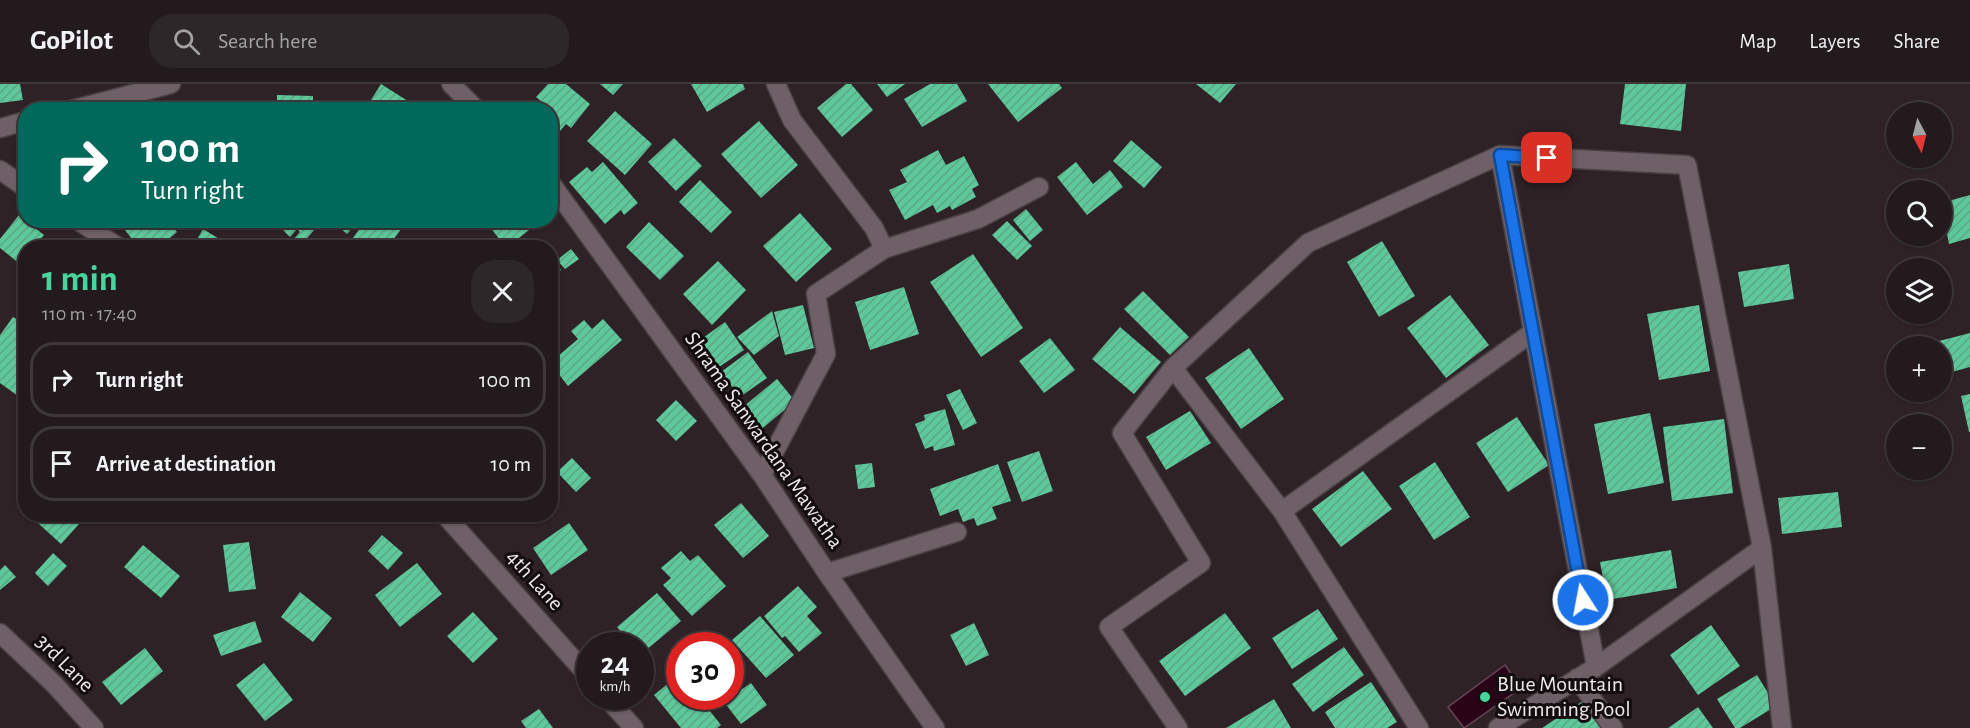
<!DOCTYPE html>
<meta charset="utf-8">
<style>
:root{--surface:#221a1d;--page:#2e272a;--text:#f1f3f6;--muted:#a2a1a4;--line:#3f383b;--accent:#48d49d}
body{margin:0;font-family:"Alegreya Sans",sans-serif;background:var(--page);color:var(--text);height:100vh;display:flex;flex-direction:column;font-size:22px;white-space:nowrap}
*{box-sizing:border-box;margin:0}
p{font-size:20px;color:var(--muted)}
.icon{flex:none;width:33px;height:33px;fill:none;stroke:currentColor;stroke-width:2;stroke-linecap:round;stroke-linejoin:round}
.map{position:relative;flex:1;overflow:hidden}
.panel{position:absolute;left:18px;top:156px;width:540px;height:282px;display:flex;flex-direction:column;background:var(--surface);border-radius:24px;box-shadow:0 2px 4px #0004,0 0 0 2px var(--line)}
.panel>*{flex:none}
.top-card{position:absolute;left:18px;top:18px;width:540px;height:126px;border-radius:24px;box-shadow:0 2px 4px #0004,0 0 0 2px var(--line);background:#00695c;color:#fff;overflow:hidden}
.needle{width:39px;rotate:173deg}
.fabs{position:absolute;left:1886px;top:18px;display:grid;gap:12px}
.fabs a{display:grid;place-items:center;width:66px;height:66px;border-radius:50%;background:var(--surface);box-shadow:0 2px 4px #0004,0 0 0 2px var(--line);font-size:30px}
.speed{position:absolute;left:576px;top:548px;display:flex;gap:12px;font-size:30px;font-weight:700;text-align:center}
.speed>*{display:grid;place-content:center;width:78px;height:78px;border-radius:50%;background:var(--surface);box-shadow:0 2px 4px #0004,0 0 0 2px var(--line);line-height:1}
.speed small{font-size:15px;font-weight:400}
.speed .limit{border:9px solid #d22;background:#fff;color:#111}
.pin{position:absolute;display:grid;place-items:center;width:51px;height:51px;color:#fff;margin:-26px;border-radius:12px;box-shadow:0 3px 9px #0006}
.me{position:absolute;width:66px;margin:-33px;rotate:349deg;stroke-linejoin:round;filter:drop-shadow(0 0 4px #0008)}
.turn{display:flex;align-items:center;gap:21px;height:126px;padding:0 24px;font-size:27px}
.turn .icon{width:78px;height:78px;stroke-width:2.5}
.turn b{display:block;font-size:42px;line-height:51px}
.round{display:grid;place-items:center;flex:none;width:63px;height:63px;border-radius:24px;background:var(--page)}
.summary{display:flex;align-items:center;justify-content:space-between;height:102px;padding:0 24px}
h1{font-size:36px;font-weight:600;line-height:45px;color:var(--accent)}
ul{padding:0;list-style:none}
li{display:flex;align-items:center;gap:18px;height:75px;margin:0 12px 9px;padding:0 12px;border:3px solid var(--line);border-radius:24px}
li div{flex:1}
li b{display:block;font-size:22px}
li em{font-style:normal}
header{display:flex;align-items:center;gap:36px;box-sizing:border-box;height:84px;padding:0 30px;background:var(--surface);border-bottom:2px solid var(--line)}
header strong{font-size:28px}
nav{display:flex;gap:33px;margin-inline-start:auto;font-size:21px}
.search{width:420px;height:54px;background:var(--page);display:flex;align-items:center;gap:15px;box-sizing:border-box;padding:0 21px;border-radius:24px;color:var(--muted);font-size:22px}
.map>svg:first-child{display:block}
</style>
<header>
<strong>GoPilot</strong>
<div class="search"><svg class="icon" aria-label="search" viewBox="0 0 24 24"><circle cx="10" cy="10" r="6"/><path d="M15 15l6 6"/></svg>Search here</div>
<nav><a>Map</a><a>Layers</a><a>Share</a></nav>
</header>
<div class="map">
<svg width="1970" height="644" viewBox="0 0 1970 644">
<defs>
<pattern id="building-hatch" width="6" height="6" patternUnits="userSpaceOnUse" patternTransform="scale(1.5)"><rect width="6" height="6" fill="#5fc89b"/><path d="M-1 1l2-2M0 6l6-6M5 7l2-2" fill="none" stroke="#59a786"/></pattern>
</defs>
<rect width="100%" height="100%" fill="#2e2227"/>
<!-- water -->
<path fill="#2a0317" stroke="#654756" stroke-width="1.5" d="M 1505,581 L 1521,604 L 1464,644 L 1448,623 Z"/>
<!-- building -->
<path fill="url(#building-hatch)" d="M 0,0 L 20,0 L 23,16 L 0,19 Z
M 381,0 L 422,26 L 366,24 Z
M 548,0 L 566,0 L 590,20 L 571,44 L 566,40 L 554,54 L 550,51 L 550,26 L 537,26 L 543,19 L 536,13 Z
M 600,0 L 623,0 L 613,11 Z
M 691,0 L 743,0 L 745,5 L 707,28 Z
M 846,0 L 851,0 L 873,26 L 842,53 L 817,24 Z
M 877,0 L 905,0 L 887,13 Z
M 930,0 L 957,0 L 967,17 L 922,43 L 904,15 Z
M 988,0 L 1059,0 L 1062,4 L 1018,38 Z
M 1196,0 L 1236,0 L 1220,19 Z
M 1625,0 L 1686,0 L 1681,47 L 1620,40 Z
M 277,11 L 313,12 L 313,26 L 277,26 Z
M 615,27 L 652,60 L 625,91 L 587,57 Z
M 759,37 L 798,81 L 761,114 L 721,70 Z
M 674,54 L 702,82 L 676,107 L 648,78 Z
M 1131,56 L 1162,83 L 1144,104 L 1113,77 Z
M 938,66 L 946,81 L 964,72 L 979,101 L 972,105 L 976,113 L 952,126 L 950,122 L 937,129 L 933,121 L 905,136 L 889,106 L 907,98 L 900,86 Z
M 603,78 L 638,119 L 624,131 L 621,126 L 605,140 L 569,98 L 587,83 L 592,88 Z
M 1076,78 L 1093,100 L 1110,86 L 1123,103 L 1087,131 L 1057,93 Z
M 700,96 L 732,128 L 711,149 L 679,118 Z
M 1970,111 L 1970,154 L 1949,160 L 1941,119 Z
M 1026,125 L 1043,146 L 1030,157 L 1013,136 Z
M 800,129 L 832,165 L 796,198 L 763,162 Z
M 19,131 L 44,151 L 33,164 L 26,164 L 26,173 L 20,180 L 0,164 L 0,155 Z
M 117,136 L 168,136 L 177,148 L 158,164 L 150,164 L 143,154 L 136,160 Z
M 291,136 L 304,136 L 316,144 L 300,162 L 293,156 L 300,148 L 297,145 L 290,153 L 283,146 Z
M 331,136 L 359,136 L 347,150 Z
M 366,136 L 408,136 L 387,164 L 365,164 L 353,154 Z
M 490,136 L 536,136 L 538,139 L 506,164 L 487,139 Z
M 1007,137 L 1032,162 L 1017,176 L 992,151 Z
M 649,138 L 684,172 L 660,196 L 626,163 Z
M 203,145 L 234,164 L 192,164 Z
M 1382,157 L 1415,212 L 1379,233 L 1347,178 Z
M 571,165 L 579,175 L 565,185 L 557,176 Z
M 973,170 L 1023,244 L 981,273 L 930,198 Z
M 550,173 L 561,186 L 550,194 Z
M 718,177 L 746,206 L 712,241 L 683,210 Z
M 1789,180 L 1794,215 L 1744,223 L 1738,188 Z
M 904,203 L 919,250 L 870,266 L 855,218 Z
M 1143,207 L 1189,253 L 1170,271 L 1124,225 Z
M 1450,211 L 1489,261 L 1446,294 L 1407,244 Z
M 803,221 L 814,264 L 785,271 L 774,228 Z
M 1699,221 L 1710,287 L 1659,296 L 1647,230 Z
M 772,227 L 779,252 L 754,271 L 737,253 Z
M 13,233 L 26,241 L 26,302 L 18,312 L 0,299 L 0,251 Z
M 603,235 L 622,256 L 568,302 L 550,279 L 578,255 L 571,247 L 584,236 L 592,245 Z
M 725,238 L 744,266 L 719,283 L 700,256 Z
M 1120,243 L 1161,278 L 1134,310 L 1092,275 Z
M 1970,249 L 1970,283 L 1941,291 L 1941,262 L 1920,262 Z
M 1050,254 L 1075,286 L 1044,309 L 1019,277 Z
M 1249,264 L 1284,315 L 1241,345 L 1205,294 Z
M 748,268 L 767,294 L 740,313 L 721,288 Z
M 777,295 L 795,317 L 757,349 L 738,327 Z
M 960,305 L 977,339 L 963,346 L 946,311 Z
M 1970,310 L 1970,348 L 1969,348 L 1961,312 Z
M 676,316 L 697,337 L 676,357 L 656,336 Z
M 945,325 L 955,361 L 934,367 L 933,362 L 925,365 L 915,340 L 925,336 L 924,331 Z
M 1190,327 L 1211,359 L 1166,386 L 1146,353 Z
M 1650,329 L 1664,399 L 1608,410 L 1594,340 Z
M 1517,333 L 1549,381 L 1508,408 L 1476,359 Z
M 1724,335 L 1733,409 L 1672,417 L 1663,343 Z
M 1039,367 L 1053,407 L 1022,418 L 1007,378 Z
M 572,374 L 591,394 L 576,408 L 557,388 Z
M 1435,378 L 1470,433 L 1434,456 L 1399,402 Z
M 872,379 L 875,403 L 858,405 L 855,381 Z
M 998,380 L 1011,417 L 992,423 L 997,435 L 977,442 L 974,434 L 963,438 L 958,425 L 940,432 L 930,405 Z
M 1363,387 L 1392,425 L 1341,463 L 1312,425 Z
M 1838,408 L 1842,443 L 1782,450 L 1778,414 Z
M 741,419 L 769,452 L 743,474 L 714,441 Z
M 28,430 L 88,430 L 61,460 Z
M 485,430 L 522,430 L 520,439 Z
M 569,439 L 588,466 L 551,491 L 533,464 Z
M 382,451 L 403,469 L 388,486 L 368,467 Z
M 249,458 L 256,505 L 229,508 L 223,461 Z
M 143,461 L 180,492 L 161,514 L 124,483 Z
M 1671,466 L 1677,504 L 1607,516 L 1600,478 Z
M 681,467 L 690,477 L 698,471 L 726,502 L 692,532 L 663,501 L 671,494 L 661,484 Z
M 53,469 L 67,482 L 48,502 L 35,489 Z
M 417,479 L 442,510 L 400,543 L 375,511 Z
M 5,481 L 16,493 L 0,506 L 0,486 Z
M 798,502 L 817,523 L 807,532 L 822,549 L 799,568 L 785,552 L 782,554 L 764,532 Z
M 300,508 L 332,534 L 313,558 L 281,533 Z
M 657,509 L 681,537 L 640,571 L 640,561 L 632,561 L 617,543 Z
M 1318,525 L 1338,555 L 1292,585 L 1272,554 Z
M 473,528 L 498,555 L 473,579 L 447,552 Z
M 1225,529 L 1251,564 L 1185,612 L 1159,577 Z
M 760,532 L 794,571 L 766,594 L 732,556 Z
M 255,537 L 262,558 L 221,572 L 213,551 Z
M 974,539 L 989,571 L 966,582 L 950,551 Z
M 1711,541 L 1740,582 L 1698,611 L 1670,571 Z
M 1344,563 L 1364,591 L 1313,628 L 1292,600 Z
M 145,564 L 163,587 L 121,621 L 102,598 Z
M 264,579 L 293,616 L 265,637 L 236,601 Z
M 680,590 L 680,612 L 698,612 L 721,641 L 717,644 L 681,644 L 654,611 Z
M 1757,591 L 1776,622 L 1740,644 L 1735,644 L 1717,615 Z
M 1371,598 L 1397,638 L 1387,644 L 1335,644 L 1325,628 Z
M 751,599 L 767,621 L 741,640 L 724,618 L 727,616 L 724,612 L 730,612 L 732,601 L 738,608 Z
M 1274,615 L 1291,644 L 1226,644 Z
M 1586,615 L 1605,644 L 1542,644 Z
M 1698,623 L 1713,644 L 1668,644 Z
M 539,625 L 553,644 L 526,644 L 521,637 Z"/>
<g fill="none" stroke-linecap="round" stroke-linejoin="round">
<defs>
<path id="street" d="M 451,0 L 477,26
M 776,0 L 792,36 L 874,144 L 884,165
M 71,26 L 171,0
M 0,44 L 26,37
M 1500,71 L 1596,583
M 0,86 L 26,104
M 550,98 L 762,391 L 827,489 L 935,644
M 77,136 L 120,164
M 1173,284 L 1282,427 L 1419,644
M 762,391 L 826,270 L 816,210 L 884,165 L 978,135 L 1039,103
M 1282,427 L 1533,248
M 444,430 L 590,594
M 827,489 L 957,448
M 0,549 L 54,600 L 94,644
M 1577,594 L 1613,644
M 605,612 L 634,644
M 1178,644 L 1109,543 L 1201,479 L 1122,349 L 1173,284 L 1308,159 L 1500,71 L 1687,81 L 1762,464 L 1782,644
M 1498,644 L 1596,583 L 1762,464"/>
</defs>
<!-- street casing -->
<use href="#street" stroke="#4a4044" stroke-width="21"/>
<!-- street -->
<use href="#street" stroke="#6e6066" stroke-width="18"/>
</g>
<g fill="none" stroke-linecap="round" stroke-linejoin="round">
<defs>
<path id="route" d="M 1547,74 L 1500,71 L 1583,516"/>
</defs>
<!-- route casing -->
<use href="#route" stroke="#114b97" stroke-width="15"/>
<!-- route -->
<use href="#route" stroke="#1a73e8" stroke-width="10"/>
</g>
<!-- markers -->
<circle fill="#48d49d" stroke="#130d0f" stroke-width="2" cx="1485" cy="613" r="6"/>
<g text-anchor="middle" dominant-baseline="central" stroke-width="6" stroke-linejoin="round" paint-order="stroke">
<!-- street labels -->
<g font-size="22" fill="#efe7ea" stroke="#130d0f">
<text transform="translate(764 356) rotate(55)">Shrama Sanwardana Mawatha</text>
<text transform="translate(535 496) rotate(48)">4th Lane</text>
<text transform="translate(65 579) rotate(45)">3rd Lane</text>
</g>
<!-- poi labels -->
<g font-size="22" fill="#efe7ea" stroke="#130d0f" text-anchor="start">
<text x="1497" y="600">Blue Mountain<tspan x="1497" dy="25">Swimming Pool</tspan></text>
</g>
</g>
</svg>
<div class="fabs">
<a><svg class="needle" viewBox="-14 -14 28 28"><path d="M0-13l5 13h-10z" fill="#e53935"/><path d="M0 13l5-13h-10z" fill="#a2a1a4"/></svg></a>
<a><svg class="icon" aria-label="search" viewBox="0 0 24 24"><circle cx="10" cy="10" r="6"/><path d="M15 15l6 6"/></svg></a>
<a><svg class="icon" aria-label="layers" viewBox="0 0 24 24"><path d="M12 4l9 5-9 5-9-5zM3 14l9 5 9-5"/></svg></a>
<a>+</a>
<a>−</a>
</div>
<div class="speed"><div>24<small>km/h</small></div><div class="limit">30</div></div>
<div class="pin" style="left:1547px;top:74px;background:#d93025"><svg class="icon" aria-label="arrive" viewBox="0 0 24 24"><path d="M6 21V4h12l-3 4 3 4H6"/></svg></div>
<svg class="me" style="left:1583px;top:516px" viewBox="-20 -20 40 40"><circle r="17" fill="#1a73e8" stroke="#fff" stroke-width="3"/><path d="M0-11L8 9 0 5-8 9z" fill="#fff"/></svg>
<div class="top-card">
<div class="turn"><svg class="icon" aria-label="right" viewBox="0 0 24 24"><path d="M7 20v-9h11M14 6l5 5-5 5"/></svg><div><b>100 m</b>Turn right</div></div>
</div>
<section class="panel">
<div class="summary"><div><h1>1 min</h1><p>110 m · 17:40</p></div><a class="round"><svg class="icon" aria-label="close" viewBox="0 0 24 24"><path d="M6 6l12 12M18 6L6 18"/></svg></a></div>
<ul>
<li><svg class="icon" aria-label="right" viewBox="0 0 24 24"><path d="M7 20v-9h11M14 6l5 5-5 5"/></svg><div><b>Turn right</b></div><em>100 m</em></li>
<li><svg class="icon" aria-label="arrive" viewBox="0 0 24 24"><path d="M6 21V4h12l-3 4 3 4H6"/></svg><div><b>Arrive at destination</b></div><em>10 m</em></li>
</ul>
</section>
</div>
